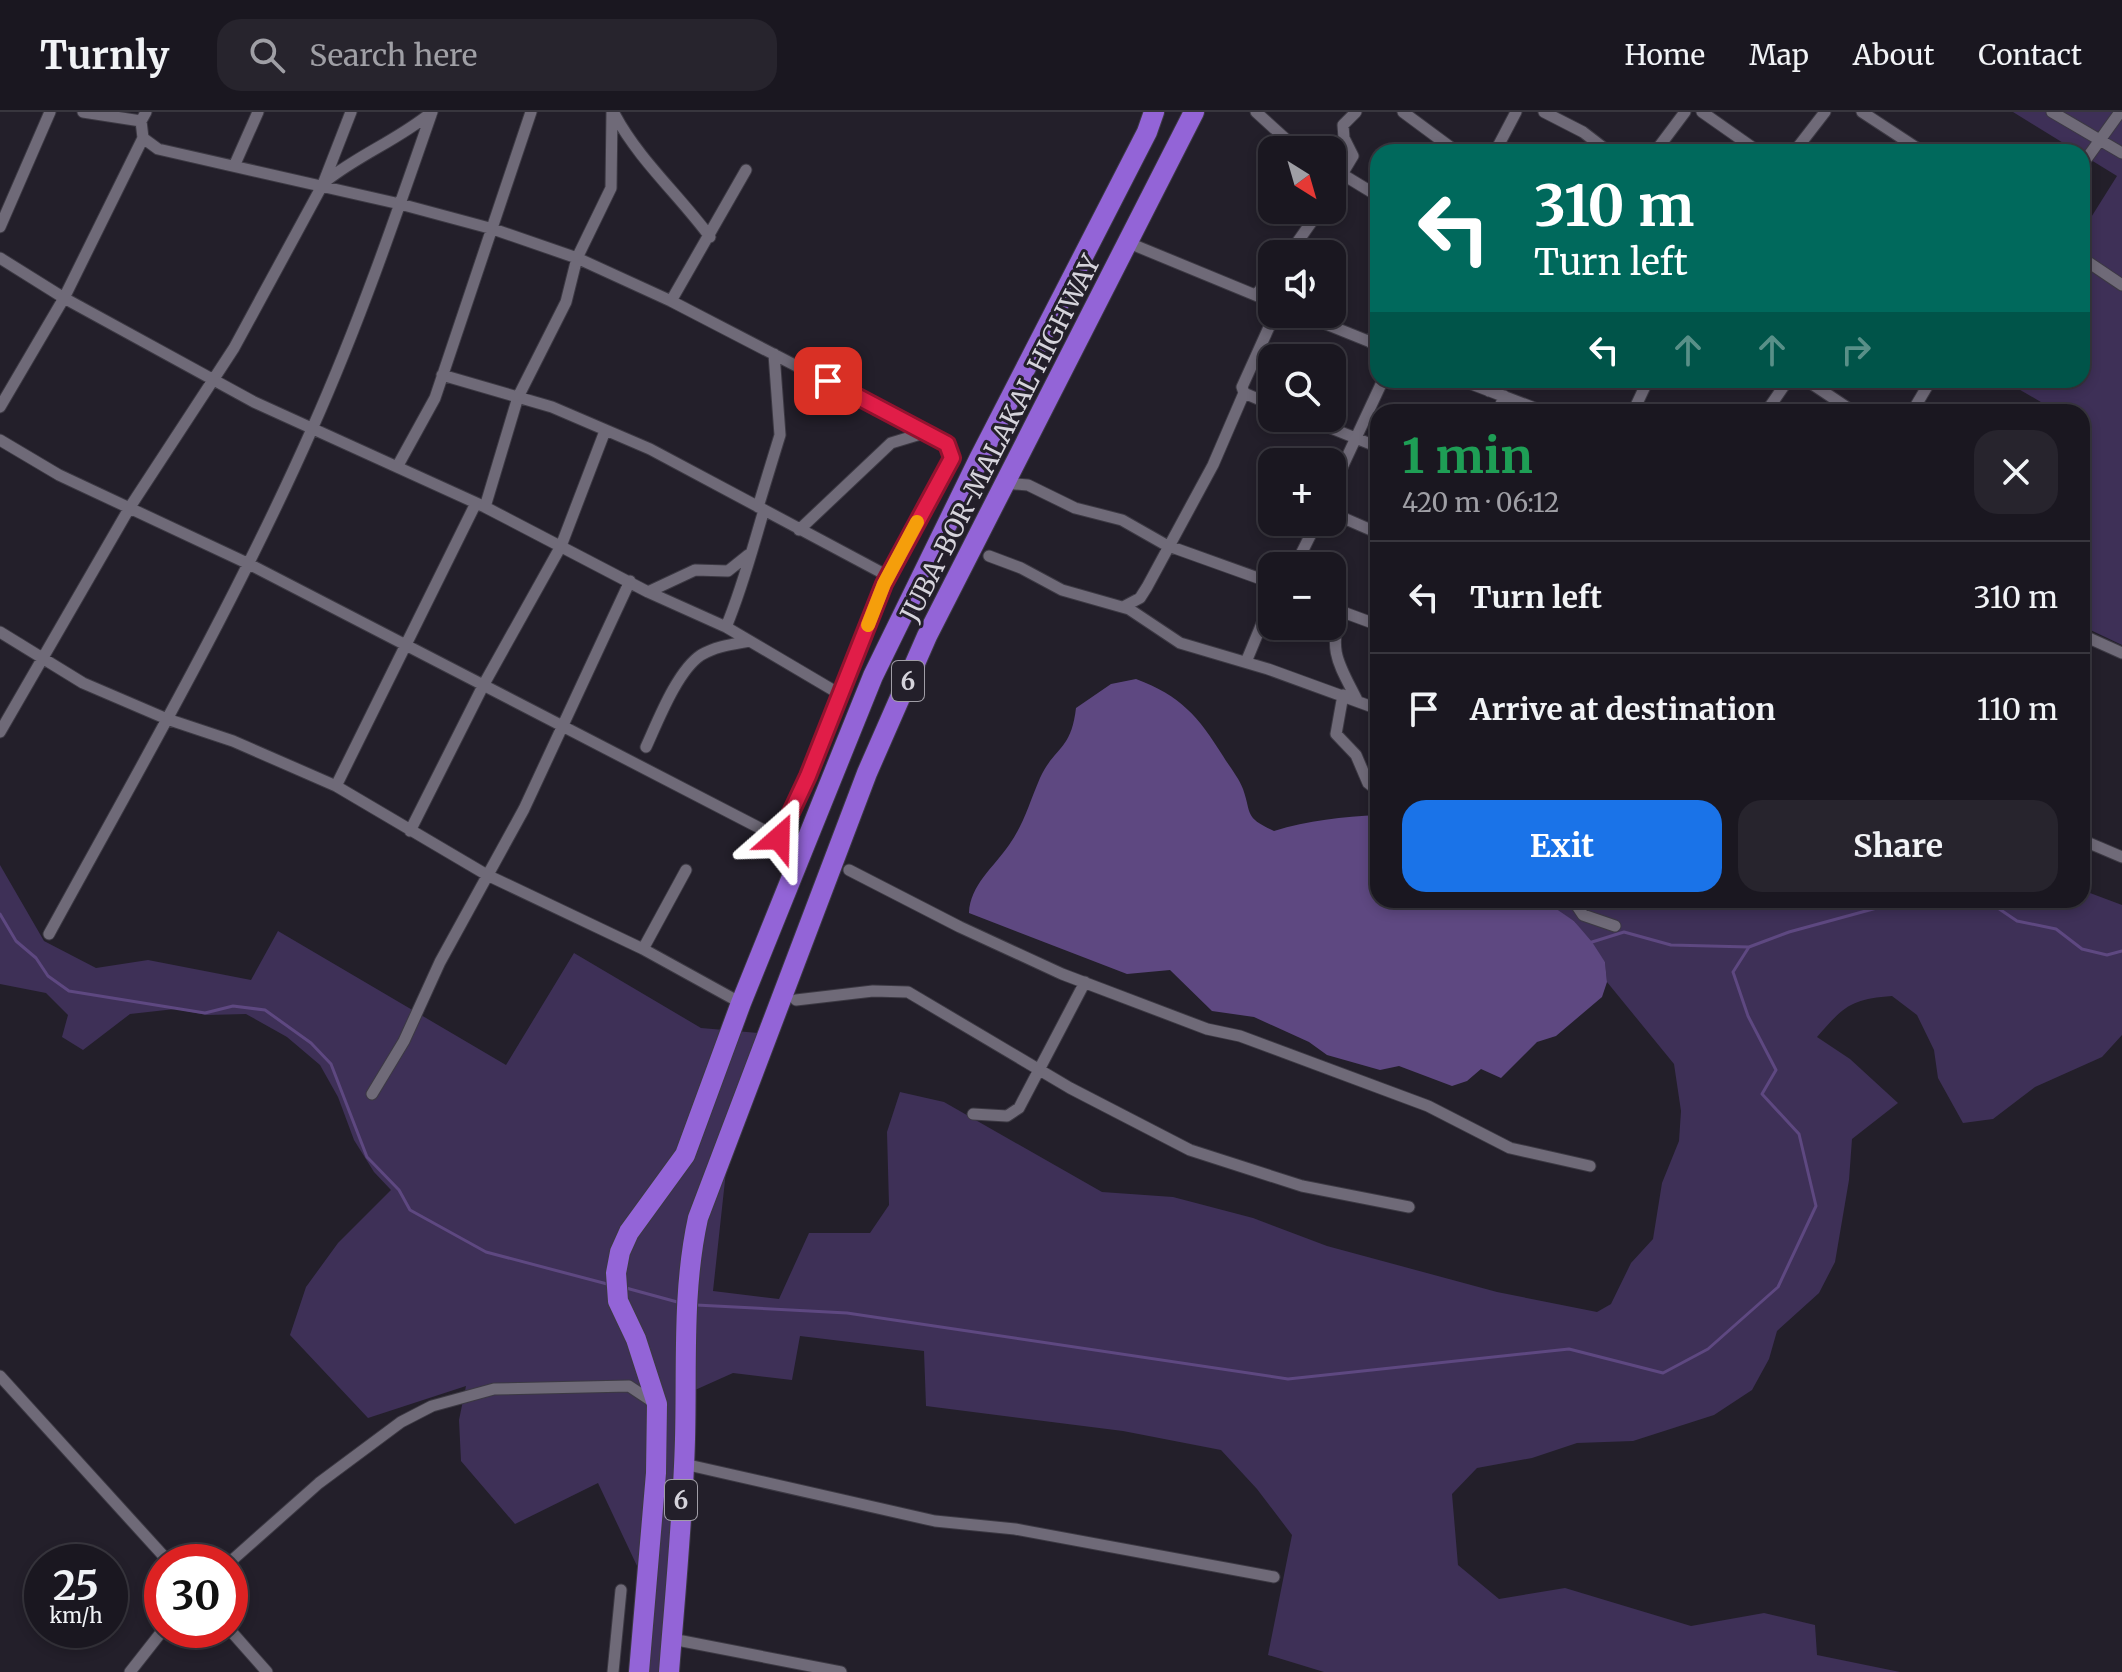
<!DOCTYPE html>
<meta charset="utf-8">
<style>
:root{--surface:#1a1720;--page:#27242d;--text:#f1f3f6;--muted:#9f9fa5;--line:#38363e;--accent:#1a73e8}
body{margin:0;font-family:Merriweather,serif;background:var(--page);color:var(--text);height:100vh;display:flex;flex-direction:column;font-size:30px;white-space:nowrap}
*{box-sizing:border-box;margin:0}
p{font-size:26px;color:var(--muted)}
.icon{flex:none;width:44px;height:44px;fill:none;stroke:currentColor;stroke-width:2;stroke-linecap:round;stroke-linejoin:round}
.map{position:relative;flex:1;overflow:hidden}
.details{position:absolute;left:1370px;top:292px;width:720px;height:504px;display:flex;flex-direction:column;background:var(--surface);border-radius:24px;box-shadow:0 4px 12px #0003,0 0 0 2px var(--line)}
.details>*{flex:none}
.hud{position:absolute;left:1370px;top:32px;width:720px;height:244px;border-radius:24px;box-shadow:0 4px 12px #0003,0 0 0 2px var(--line);background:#00695c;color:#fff;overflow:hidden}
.needle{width:52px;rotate:143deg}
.controls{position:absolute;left:1258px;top:24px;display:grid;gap:16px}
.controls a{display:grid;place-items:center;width:88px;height:88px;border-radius:16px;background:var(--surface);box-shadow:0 4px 12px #0003,0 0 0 2px var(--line);font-size:40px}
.speed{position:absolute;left:24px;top:1432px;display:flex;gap:16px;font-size:40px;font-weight:700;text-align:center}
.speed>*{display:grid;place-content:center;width:104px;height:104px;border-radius:50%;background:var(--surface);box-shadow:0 4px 12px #0003,0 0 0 2px var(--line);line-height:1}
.speed small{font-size:20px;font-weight:400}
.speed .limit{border:12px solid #d22;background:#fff;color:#111}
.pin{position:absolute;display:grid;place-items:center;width:68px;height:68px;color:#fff;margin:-34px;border-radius:16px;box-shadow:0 4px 12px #0006}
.me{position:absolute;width:88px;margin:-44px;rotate:25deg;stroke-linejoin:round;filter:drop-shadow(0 0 6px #0008)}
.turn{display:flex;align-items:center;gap:28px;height:168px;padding:0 32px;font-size:36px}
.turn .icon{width:104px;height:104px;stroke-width:2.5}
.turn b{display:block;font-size:56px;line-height:68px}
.lanes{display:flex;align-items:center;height:76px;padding:0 32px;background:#0003;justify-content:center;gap:40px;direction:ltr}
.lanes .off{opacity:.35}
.round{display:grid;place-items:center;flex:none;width:84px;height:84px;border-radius:24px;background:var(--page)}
.head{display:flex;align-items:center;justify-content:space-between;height:136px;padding:0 32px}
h1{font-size:48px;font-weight:700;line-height:60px;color:#1e9e55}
.button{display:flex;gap:16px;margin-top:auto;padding:16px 32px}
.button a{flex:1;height:92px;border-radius:24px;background:var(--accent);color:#fff;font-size:32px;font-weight:700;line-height:92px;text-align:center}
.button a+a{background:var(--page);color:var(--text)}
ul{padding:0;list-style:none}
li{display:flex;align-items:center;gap:24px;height:112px;padding:0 32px;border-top:2px solid var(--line)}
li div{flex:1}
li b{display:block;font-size:30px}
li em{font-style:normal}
header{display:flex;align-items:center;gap:48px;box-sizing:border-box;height:112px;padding:0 40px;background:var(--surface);border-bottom:2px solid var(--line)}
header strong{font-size:38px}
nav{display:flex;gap:44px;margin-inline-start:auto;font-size:28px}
.search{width:560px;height:72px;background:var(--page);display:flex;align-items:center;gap:20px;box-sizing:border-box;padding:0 28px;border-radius:24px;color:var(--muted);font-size:30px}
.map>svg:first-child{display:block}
</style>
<header>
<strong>Turnly</strong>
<div class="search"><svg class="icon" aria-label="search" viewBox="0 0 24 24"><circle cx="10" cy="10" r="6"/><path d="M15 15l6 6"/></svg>Search here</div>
<nav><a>Home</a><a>Map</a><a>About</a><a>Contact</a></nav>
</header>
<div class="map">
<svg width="2122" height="1560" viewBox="0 0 2122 1560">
<rect width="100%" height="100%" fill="#231f2a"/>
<!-- green -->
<path fill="#3e3057" d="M 2013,0 L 2122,0 L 2122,533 L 2082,514 L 2082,300 L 2042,300 L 2046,293 L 2003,268 L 2082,268 L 2082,104 L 2090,107 L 2117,64 Z
M 0,753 L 44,829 L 96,856 L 148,848 L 251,868 L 278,819 L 506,953 L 574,841 L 701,916 L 771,922 L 727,1050 L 713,1179 L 779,1187 L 809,1121 L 870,1121 L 889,1093 L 887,1020 L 900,980 L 944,990 L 1102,1080 L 1173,1085 L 1253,1106 L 1327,1134 L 1497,1180 L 1597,1200 L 1611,1192 L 1631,1151 L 1653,1127 L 1662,1071 L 1679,1029 L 1681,999 L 1674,952 L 1607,870 L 1605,850 L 1574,809 L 1549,794 L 1554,788 L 2014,790 L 2082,788 L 2082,778 L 2122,793 L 2122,923 L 2102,945 L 2035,975 L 1993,1007 L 1963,1011 L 1938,966 L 1934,938 L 1917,903 L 1892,884 C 1851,887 1844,894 1817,925 L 1850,947 L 1898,991 L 1852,1027 L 1849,1068 L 1835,1150 L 1819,1181 L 1777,1219 L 1769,1247 L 1752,1278 L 1714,1303 L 1633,1329 L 1577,1331 L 1532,1346 L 1477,1356 L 1452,1382 L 1458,1453 L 1499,1487 L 1565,1476 L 1691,1514 L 1764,1501 L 1815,1513 L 1817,1543 L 1900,1560 L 1324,1560 L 1268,1543 L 1292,1423 L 1257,1377 L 1221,1338 L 1123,1319 L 926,1294 L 924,1239 L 800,1224 L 792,1268 L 733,1261 L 695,1278 L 677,1560 L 629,1560 L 638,1456 L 598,1371 L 515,1412 L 461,1349 L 459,1308 L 466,1274 L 368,1306 L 290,1223 L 306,1175 L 338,1131 L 391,1078 L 374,1060 L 354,1028 L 338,985 L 320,953 L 287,925 L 246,902 L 207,903 L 175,897 L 130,902 L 83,938 L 62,925 L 68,903 L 46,881 L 0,872 Z"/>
<!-- water -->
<path fill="#5e4881" d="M 1136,567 C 1181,584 1198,604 1223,644 C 1229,654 1239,666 1243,677 C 1252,703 1244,705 1274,719 C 1308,708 1343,705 1378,703 L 1378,788 L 1543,788 L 1574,809 L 1592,830 L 1605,850 L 1607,870 L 1602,885 L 1556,924 L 1537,930 L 1501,966 L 1481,957 L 1467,969 L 1452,974 L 1399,954 L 1380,958 L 1327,943 L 1309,930 L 1254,905 L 1212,899 L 1170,858 L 1127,862 L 969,801 C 970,773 994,755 1009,733 C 1024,712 1030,689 1040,666 C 1055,634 1071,639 1076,596 L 1111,572 Z"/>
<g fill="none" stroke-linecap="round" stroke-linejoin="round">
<!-- stream -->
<path stroke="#5e4881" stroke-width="3" d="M 1986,788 L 2017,809 L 2056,817 L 2082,837 L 2107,843 L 2122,839
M 0,802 L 16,829 L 36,846 L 48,864 L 69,879 L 205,901 L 233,894 L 265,898 L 311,931 L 331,952 L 367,1045 L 399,1078 L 410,1098 L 486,1140 L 611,1173
M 1592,830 L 1624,820 L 1671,833 L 1749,835
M 626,1176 L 681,1191
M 696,1193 L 847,1201 L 1288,1267 L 1569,1237 L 1663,1261 L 1708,1237 L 1778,1175 L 1816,1094 L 1799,1022 L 1762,982 L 1776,958 L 1748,904 L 1733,860 L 1749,835 L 1789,820 L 1906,788"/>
<defs>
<path id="street" d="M 83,0 L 141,9
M 1256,0 L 1298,38
M 1403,0 L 1457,40
M 1544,0 L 1583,20 L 1609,40
M 1702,0 L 1759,40
M 1862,0 L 1923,40
M 2052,0 L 2122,41
M 615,3 C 639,48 680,84 710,125
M 143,26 L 158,37 L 400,92 L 493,117 L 577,146 L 671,189 L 947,332 L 952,346 L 884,472 L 808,664 L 779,726
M 1495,40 L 1516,0
M 1655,40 L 1685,0
M 1794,40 L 1825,0
M 235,52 L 258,0
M 2082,53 L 2120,0
M 1332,56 L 1378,84
M 326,69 C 360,42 398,28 432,0
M 1332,79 L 1353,44 L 1344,26 L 1343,13 L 1356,0
M 0,115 L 50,0
M 1129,131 L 1272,190
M 1289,142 L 1320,98
M 0,146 L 64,186 L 254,290 L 485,395 L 648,480 L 726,515 L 838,581
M 2082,146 L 2122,173
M 1256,183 L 1272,163
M 671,189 L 746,58
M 1272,191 L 1270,213 L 1242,275 L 1244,281 L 1272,293
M 1301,202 L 1378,233
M 1370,230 L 1378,216
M 442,263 L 552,295 L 650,337 L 888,464
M 1461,268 L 1545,300
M 1806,268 L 1854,300
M 1489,279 L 1496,268
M 0,295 L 64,186 L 143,26 L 141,9 L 146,0
M 1498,300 L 1504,284
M 1633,300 L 1648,268
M 1766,300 L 1788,268
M 1912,300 L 1931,268
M 1306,306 L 1378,335
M 0,328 L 59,363 L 249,452 L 779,726 L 804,733
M 397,355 L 435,286 L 531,0
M 1004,371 L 1028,373 L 1075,396 L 1122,408 L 1166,433 L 1272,471
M 1332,377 L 1383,268
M 485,395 L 518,285 L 566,190 L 577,146 L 611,76 L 612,0
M 758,395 L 780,323 L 774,242
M 1332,401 L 1378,421
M 799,418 L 891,331 L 924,321
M 989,444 L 1021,456 L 1062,478 L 1129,497 L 1180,531 L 1268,557 L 1378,597
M 1295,454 L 1317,410
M 648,480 L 695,458 L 728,459 L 748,443
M 1123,495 L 1140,486 L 1147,475 L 1213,353 L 1244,281
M 1332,496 L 1378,513
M 1341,499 C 1328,540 1339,552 1357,588
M 726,515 C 742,477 752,438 764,398
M 0,520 L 83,571 L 167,607 L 233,629 L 336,674 L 487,763 L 643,837 L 741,891
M 2082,523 L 2122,541
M 1246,550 L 1272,487
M 1343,583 L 1336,622 L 1356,643 L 1368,671 L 1378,679
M 0,620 L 130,395 L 234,236 L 323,72 L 351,0
M 646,635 C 658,609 677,559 701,543 C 716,534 734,532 750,529
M 336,674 L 476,391
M 410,719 L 484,572 L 561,434 L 605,319
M 2082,728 L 2122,745
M 849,758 L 960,815 L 1062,862 L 1207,917 L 1240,924 L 1428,994 L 1510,1036 L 1590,1054
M 1573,788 L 1583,803 L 1615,814
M 49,822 C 140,656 235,491 312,317 C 358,214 395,107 432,0
M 643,837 L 686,758
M 796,888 L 873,879 L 908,880 L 1070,976 L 1190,1038 L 1302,1074 L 1409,1095
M 372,982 L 404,929 L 440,850 L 524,697 L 630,469
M 973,1002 L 1007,1004 L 1019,996 L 1085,870
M 0,1264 L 169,1450
M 684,1352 L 935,1409 L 1015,1417 L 1274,1465
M 230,1450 L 319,1371 L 401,1310 L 432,1294 L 494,1277 L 629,1274 L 656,1292
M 230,1518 L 267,1560
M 672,1527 L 841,1560
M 130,1560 L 163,1518
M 613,1560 L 621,1478"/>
<path id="highway" d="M 639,1560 L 656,1361 L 657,1292 L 636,1227 L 618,1189 L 616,1161 L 620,1140 L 629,1120 L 685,1043 L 741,891 L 873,564 L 979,347 L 1147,20 L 1154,0
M 669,1560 C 675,1483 683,1404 685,1327 C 687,1253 682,1179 698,1106 L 867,661 L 927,524 L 1194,0"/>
</defs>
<!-- street casing -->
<use href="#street" stroke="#3c3943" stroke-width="13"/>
<!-- highway casing -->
<use href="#highway" stroke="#3c3943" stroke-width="22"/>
<!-- street -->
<use href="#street" stroke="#6f6a78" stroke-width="11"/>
<!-- highway -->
<use href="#highway" stroke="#9364d7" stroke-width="20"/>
</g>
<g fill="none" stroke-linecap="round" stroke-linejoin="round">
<defs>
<path id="route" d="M 779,726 L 808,664 L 884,472 L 952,346 L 947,332 L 828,269"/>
</defs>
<!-- route casing -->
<use href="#route" stroke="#92132f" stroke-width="20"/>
<!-- route -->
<use href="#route" stroke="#e11d48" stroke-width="14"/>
<!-- slow -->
<path stroke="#f59e0b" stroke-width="14" d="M 868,513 L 884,472 L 917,410"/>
</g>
<g text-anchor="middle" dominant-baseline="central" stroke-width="6" stroke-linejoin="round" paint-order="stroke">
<!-- shield labels -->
<g fill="#231f2a" stroke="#a09da6" stroke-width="2">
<rect x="892" y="549" width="32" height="40" rx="6"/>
<rect x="665" y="1368" width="32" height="40" rx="6"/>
</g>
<g font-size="24" font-weight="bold" fill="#d5d3db">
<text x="908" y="569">6</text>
<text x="681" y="1388">6</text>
</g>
<!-- street labels -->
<g font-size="26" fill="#d5d3db" stroke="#231f2a">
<text transform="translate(1000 326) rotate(-63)">JUBA-BOR-MALAKAL HIGHWAY</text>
</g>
</g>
</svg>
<div class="controls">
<a><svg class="needle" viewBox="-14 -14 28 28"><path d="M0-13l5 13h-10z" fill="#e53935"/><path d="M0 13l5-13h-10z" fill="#9f9fa5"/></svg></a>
<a><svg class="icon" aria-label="sound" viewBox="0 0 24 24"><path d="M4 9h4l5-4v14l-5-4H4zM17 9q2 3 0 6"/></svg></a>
<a><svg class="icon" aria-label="search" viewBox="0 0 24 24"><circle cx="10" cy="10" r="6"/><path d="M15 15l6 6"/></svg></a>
<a>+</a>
<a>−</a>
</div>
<div class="speed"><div>25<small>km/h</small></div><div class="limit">30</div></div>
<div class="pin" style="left:828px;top:269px;background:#d93025"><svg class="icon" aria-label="arrive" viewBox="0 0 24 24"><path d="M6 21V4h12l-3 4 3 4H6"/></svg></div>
<svg class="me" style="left:779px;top:726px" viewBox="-20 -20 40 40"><path d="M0-17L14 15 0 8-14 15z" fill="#e11d48" stroke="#fff" stroke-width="4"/></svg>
<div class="hud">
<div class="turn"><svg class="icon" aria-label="left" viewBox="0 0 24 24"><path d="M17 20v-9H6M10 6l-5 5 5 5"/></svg><div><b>310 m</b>Turn left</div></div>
<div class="lanes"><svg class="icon" aria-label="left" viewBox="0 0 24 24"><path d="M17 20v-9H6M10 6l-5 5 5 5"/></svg><svg class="icon off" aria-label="ahead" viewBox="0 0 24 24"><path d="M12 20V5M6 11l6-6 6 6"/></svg><svg class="icon off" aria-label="ahead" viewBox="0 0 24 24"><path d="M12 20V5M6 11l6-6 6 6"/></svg><svg class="icon off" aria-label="right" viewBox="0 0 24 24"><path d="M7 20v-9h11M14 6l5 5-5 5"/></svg></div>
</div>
<section class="details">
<div class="head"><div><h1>1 min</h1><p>420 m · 06:12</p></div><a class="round"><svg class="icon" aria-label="close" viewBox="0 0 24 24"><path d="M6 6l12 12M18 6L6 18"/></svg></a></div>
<ul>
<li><svg class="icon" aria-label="left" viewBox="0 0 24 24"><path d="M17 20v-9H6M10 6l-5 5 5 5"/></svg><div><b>Turn left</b></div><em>310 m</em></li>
<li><svg class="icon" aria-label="arrive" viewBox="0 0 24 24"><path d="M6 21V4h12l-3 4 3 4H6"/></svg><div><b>Arrive at destination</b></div><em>110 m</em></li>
</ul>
<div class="button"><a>Exit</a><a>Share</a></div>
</section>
</div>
